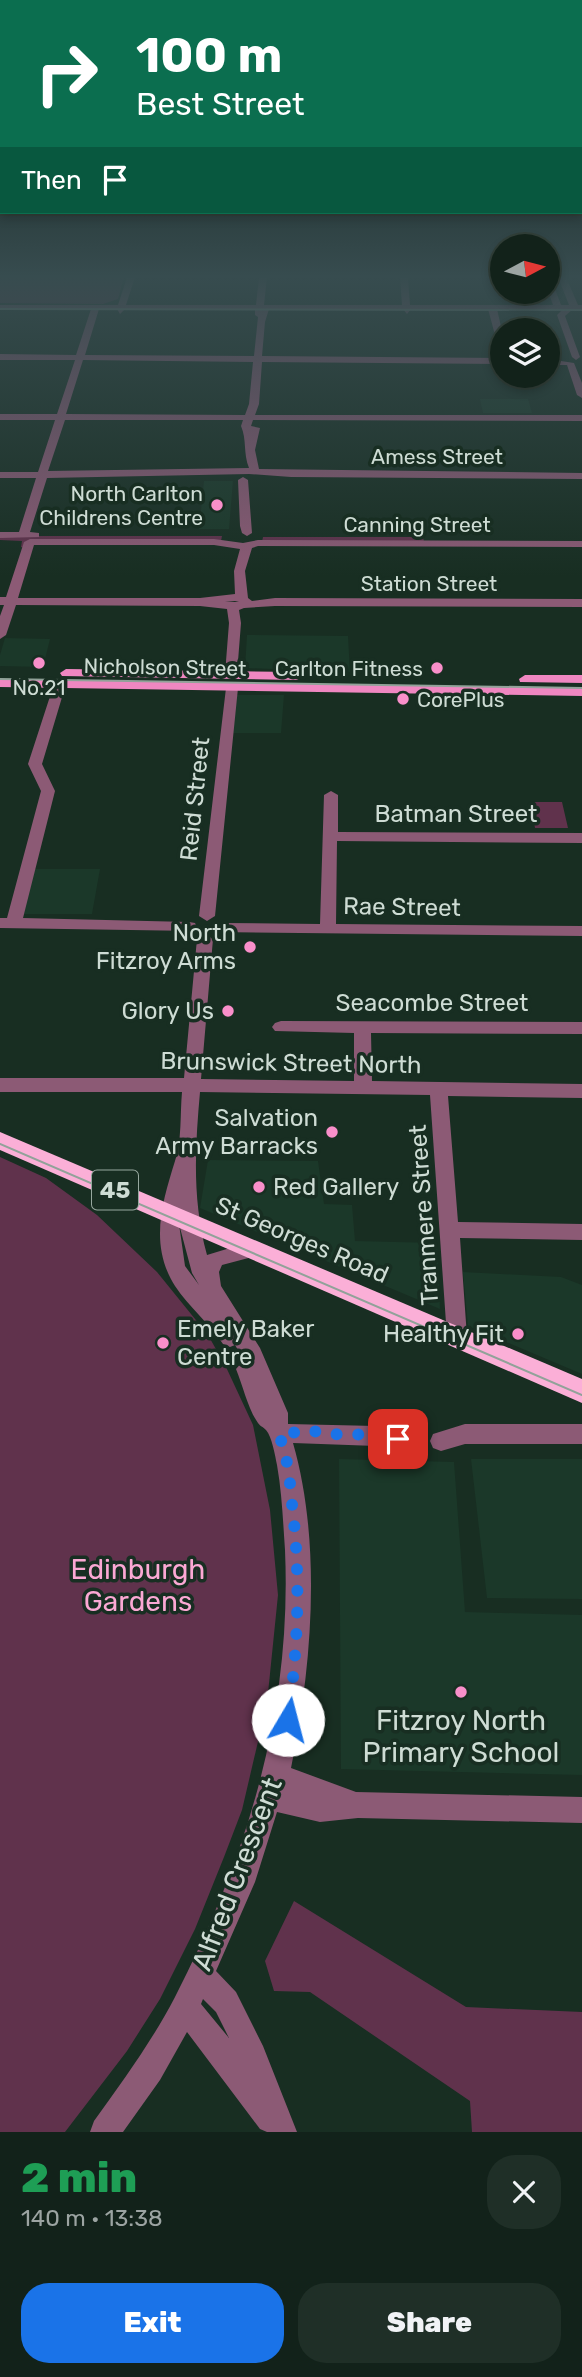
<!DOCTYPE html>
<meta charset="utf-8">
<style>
:root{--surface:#12221a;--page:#1f2f27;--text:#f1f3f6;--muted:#9ca4a2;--line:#313f39;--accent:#1a73e8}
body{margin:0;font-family:Rubik,sans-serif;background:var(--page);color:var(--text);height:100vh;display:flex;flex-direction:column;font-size:26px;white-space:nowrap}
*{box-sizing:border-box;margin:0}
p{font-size:23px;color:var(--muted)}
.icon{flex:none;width:38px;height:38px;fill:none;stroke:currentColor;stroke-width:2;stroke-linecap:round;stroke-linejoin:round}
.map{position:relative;height:2132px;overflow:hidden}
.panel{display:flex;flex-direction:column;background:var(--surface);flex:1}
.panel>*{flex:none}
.guide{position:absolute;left:0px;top:0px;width:583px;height:214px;box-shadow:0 4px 10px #0003,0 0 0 2px var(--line);background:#0b6e4f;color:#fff;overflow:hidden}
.needle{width:46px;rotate:83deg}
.controls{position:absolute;left:490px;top:234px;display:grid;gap:14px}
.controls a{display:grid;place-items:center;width:70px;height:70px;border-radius:50%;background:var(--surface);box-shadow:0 4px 10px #0003,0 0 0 2px var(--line);font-size:35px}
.pin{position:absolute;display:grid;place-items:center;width:60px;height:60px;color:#fff;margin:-30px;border-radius:14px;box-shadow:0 4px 10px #0006}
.me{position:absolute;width:77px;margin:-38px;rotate:8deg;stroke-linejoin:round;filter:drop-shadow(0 0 5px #0008)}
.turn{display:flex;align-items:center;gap:24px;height:147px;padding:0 21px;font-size:32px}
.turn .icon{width:91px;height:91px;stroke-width:2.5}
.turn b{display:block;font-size:49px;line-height:60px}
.then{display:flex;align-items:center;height:66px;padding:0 21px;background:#0003;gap:14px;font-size:26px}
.round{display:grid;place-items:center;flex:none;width:74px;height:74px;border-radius:28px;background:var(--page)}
.overview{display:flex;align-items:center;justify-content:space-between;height:119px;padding:0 21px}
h1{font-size:42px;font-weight:800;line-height:52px;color:#1e9e55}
.primary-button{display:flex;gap:14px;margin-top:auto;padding:14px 21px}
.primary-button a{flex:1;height:80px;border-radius:28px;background:var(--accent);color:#fff;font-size:28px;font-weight:800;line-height:80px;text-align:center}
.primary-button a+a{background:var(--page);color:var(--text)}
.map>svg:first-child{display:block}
</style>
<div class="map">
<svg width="582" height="2132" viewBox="0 0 582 2132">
<rect width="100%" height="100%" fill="#182e22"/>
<!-- built -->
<path fill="#1b3829" d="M 480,399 L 528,399 L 532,413 L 483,413 Z
M 204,481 L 233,481 L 229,529 L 199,529 Z
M 247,635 L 348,636 L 350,672 L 245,668 Z
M 5,638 L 50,639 L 43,667 L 0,666 L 0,655 Z
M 237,695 L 284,695 L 281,733 L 233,733 Z
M 33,869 L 100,869 L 92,914 L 21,914 Z
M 208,1160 L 318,1161 L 324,1204 L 352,1205 L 355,1241 L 437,1243 L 440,1309 L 200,1208 Z
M 463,1272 L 561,1277 L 582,1285 L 582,1374 L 468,1326 Z
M 339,1459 L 454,1462 L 465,1612 L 582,1615 L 582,1775 L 341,1769 Z
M 471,1459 L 582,1459 L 582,1599 L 487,1598 Z"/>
<!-- green -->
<path fill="#60324c" d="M 0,277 L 124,277 L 118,299 L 103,304 L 0,303 Z
M 0,536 L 222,536 L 221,541 L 30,541 L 25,548 L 21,547 L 22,541 L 0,540 Z
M 263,537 L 423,537 L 424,542 L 262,542 Z
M 530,802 L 562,802 L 568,828 L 535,828 Z
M 0,1157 L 46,1178 L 97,1215 L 157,1272 L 208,1335 L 226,1367 L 253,1425 L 270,1510 L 278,1595 L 267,1703 L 242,1810 L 224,1857 L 195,1929 L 160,1999 L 127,2051 L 65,2132 L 0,2132 Z
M 294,1901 L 466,2007 L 582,2012 L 582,2132 L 472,2132 L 470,2101 L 310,1992 L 274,1991 L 265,1961 Z"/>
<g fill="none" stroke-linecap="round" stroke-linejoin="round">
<!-- minor -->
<path fill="#8c5a75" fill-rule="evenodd" d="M 127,277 L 135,277 L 126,305 L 256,305 L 259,277 L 267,277 L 264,305 L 402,305 L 400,277 L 408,277 L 410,305 L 553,305 L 548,291 L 548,279 L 552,281 L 561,305 L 569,305 L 558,277 L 566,277 L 578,305 L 582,305 L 582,309 L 573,309 L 565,316 L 580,357 L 576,360 L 572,357 L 557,315 L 563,309 L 497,309 L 502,331 L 502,349 L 498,346 L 488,309 L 411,309 L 407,314 L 403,309 L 269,309 L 265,322 L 262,356 L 502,358 L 502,364 L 262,362 L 259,404 L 255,415 L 582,415 L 582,421 L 253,420 L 251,426 L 260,428 L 255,450 L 259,469 L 582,473 L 582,479 L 291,477 L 249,474 L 47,478 L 30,532 L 39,533 L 39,537 L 0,538 L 0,532 L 19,532 L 36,478 L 0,478 L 0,472 L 38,472 L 55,420 L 0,420 L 0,414 L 57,414 L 75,360 L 0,360 L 0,354 L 76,355 L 91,309 L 0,309 L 0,305 L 118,305 ZM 99,309 L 117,309 L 120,314 L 125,309 L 255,309 L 255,315 L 258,317 L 254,356 L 85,355 ZM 83,360 L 253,362 L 249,404 L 245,415 L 66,414 ZM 65,420 L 243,420 L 241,426 C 247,440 243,453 249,468 L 48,471 Z
M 548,359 L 574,363 L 582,383 L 582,398 L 577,395 L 567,365 L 548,365 Z
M 243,477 L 248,480 L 252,533 L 247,536 L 242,533 L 240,526 L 238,480 Z
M 30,539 L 214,539 L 243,543 L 258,540 L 582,541 L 582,547 L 258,546 L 252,548 L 245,571 L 248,598 L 252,601 L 275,598 L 582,599 L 582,607 L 275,606 L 244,608 L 239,610 L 241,623 L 237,674 L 231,678 L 225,674 L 229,623 L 227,609 L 200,606 L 16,605 L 6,635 L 0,639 L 0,616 L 4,605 L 0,605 L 0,597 L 6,597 L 24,542 ZM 34,545 L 214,545 L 240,549 L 234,571 L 235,594 L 200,598 L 18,598 ZM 235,601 L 239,602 L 225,602 Z
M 60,680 L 66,684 L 42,764 L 55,791 L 23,918 L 189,922 L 195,923 L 197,927 L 195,931 L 0,928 L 0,918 L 7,918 L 41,791 L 28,764 L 54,684 Z
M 232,684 L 238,688 L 215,916 L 207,921 L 199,916 L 226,688 Z
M 331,791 L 338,795 L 338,832 L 582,833 L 582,843 L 337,841 L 336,924 L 582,926 L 582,936 L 216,932 L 214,928 L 222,923 L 320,924 L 324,795 Z
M 205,934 L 213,939 L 201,1079 L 354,1081 L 354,1033 L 275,1031 L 272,1027 L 275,1023 L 281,1021 L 582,1022 L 582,1034 L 371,1033 L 372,1081 L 582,1084 L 582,1098 L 448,1096 L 458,1222 L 582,1224 L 582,1240 L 460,1238 L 467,1337 L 464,1343 L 457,1346 L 450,1343 L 447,1337 L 430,1095 L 200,1092 C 195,1148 192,1200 207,1255 L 253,1241 L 260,1243 L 263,1249 L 260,1255 L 222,1265 L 219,1272 L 221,1286 L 260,1348 L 288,1413 L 288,1424 L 376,1426 L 412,1434 L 415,1441 L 412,1448 L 404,1451 L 376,1446 L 293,1443 C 322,1544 312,1667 291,1768 L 356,1792 L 582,1797 L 582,1823 L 358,1818 L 320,1822 L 277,1812 L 255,1882 L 216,1971 L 236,1992 L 263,2046 L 297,2132 L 267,2132 L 260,2129 L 187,2032 L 160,2080 L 123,2132 L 90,2132 L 94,2121 C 123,2081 152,2041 175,1997 C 248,1855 292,1710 285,1550 C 283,1522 282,1493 277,1465 C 275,1455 272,1437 266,1430 C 262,1426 261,1427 258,1423 C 248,1409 243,1386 236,1369 L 244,1360 L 235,1345 L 230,1347 L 223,1344 C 209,1323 189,1307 175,1286 C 149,1245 162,1203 175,1161 C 182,1141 180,1113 182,1092 L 0,1092 L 0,1078 L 184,1078 L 197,939 ZM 179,1224 L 192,1273 L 199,1285 L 185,1266 ZM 203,1999 L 216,2012 L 229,2038 L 201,2004 Z
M 465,1424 L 582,1424 L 582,1444 L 465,1444 L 441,1451 L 433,1448 L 430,1441 L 433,1434 Z"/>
<!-- major -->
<path fill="#ef87c1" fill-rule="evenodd" d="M 66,669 L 297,672 L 303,676 L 297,680 L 62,676 L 60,673 Z
M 525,675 L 582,675 L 582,683 L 520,682 L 519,679 Z
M 0,679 L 582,688 L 582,696 L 0,687 Z"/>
<!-- highway -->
<path fill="#fbafd7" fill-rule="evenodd" d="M 0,1132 L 582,1379 L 582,1403 L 0,1150 Z"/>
<!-- tram -->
<path stroke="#91a299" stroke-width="2" d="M 0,309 L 582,310
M 0,679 L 582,688
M 0,1144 L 582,1395"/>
</g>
<!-- sky -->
<linearGradient id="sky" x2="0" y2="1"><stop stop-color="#0d1913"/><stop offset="0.48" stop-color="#374c4f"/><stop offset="1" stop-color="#374c4f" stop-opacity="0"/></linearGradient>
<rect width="582" height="576" fill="url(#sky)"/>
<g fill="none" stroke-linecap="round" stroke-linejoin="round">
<!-- route -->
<path stroke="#1a73e8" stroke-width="12" stroke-dasharray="0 21.6" d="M 288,1720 C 298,1648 301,1577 292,1504 C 290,1481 288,1458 279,1435 L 309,1430 L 327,1434 L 387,1435 L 398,1439"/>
</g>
<!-- markers -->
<g fill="#f98fca" stroke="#182e22" stroke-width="2.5">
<circle cx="217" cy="505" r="7"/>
<circle cx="39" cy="663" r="7"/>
<circle cx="437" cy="668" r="7"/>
<circle cx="403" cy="699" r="7"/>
<circle cx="250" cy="947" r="7"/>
<circle cx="228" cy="1011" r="7"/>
<circle cx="332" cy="1132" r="7"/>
<circle cx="259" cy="1187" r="7"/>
<circle cx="518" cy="1334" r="7"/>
<circle cx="163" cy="1343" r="7"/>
<circle cx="461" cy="1692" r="7"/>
</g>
<g text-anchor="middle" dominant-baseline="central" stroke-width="7" stroke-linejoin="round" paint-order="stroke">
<!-- far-street labels -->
<g font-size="21" fill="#cedcd4" stroke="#182e22">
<text x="437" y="456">Amess Street</text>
<text x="417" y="524">Canning Street</text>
<text x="429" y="583">Station Street</text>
<text transform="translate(165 667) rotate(1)">Nicholson Street</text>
</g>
<!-- far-poi labels -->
<g font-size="21" fill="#cedcd4" stroke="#182e22" text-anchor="end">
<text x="203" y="493">North Carlton<tspan x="203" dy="24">Childrens Centre</tspan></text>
<text x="423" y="668">Carlton Fitness</text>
<text x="39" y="687" text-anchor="middle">No.21</text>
<text x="417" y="699" text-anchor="start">CorePlus</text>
</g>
<!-- shield labels -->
<rect fill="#182e22" stroke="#97a89f" stroke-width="2" x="92" y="1170.5" width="46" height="39" rx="5"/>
<g font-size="23" font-weight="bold" fill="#cedcd4">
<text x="115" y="1190">45</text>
</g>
<!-- street labels -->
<g font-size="24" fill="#cedcd4" stroke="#182e22">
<text transform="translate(195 799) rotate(-84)">Reid Street</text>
<text x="456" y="814">Batman Street</text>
<text transform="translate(402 907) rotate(1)">Rae Street</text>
<text x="432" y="1003">Seacombe Street</text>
<text transform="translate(291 1063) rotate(1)">Brunswick Street North</text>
<text transform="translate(424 1215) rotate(-94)">Tranmere Street</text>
<text transform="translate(302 1240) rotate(23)">St Georges Road</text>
</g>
<!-- poi labels -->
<g font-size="24" fill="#cedcd4" stroke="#182e22" text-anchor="end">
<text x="236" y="933">North<tspan x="236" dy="28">Fitzroy Arms</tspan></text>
<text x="214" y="1011">Glory Us</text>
<text x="318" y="1118">Salvation<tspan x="318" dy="28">Army Barracks</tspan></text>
<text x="273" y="1187" text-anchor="start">Red Gallery</text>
<text x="177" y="1329" text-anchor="start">Emely Baker<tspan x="177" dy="28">Centre</tspan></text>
<text x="504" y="1334">Healthy Fit</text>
</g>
<!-- near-park labels -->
<g font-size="28" fill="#fba8d4" stroke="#182e22">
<text x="138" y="1569">Edinburgh<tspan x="138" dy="32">Gardens</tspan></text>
</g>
<!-- near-poi labels -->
<g font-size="28" fill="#cedcd4" stroke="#182e22">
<text x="461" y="1720">Fitzroy North<tspan x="461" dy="32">Primary School</tspan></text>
</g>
<!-- near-street labels -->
<g font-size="28" fill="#cedcd4" stroke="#182e22">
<text transform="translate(237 1874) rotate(-69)">Alfred Crescent</text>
</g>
</g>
</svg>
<div class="controls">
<a><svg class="needle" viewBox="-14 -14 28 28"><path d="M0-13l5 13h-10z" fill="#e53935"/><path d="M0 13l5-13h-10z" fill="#9ca4a2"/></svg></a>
<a><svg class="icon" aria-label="layers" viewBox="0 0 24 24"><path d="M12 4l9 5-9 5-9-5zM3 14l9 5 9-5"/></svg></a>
</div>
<div class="pin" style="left:398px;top:1439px;background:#d93025"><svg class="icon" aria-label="arrive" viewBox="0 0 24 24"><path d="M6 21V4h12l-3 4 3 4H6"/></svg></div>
<svg class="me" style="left:288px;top:1720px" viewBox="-20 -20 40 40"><circle r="19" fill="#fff"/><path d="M0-13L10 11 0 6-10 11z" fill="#1a73e8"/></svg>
<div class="guide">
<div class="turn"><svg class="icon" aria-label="right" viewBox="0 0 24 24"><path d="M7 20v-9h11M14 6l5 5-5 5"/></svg><div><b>100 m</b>Best Street</div></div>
<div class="then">Then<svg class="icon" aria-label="arrive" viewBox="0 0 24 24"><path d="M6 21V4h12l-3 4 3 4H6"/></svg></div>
</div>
</div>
<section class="panel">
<div class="overview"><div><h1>2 min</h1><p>140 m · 13:38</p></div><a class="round"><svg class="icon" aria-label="close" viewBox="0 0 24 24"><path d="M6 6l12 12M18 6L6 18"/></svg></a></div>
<div class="primary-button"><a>Exit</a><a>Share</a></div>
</section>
